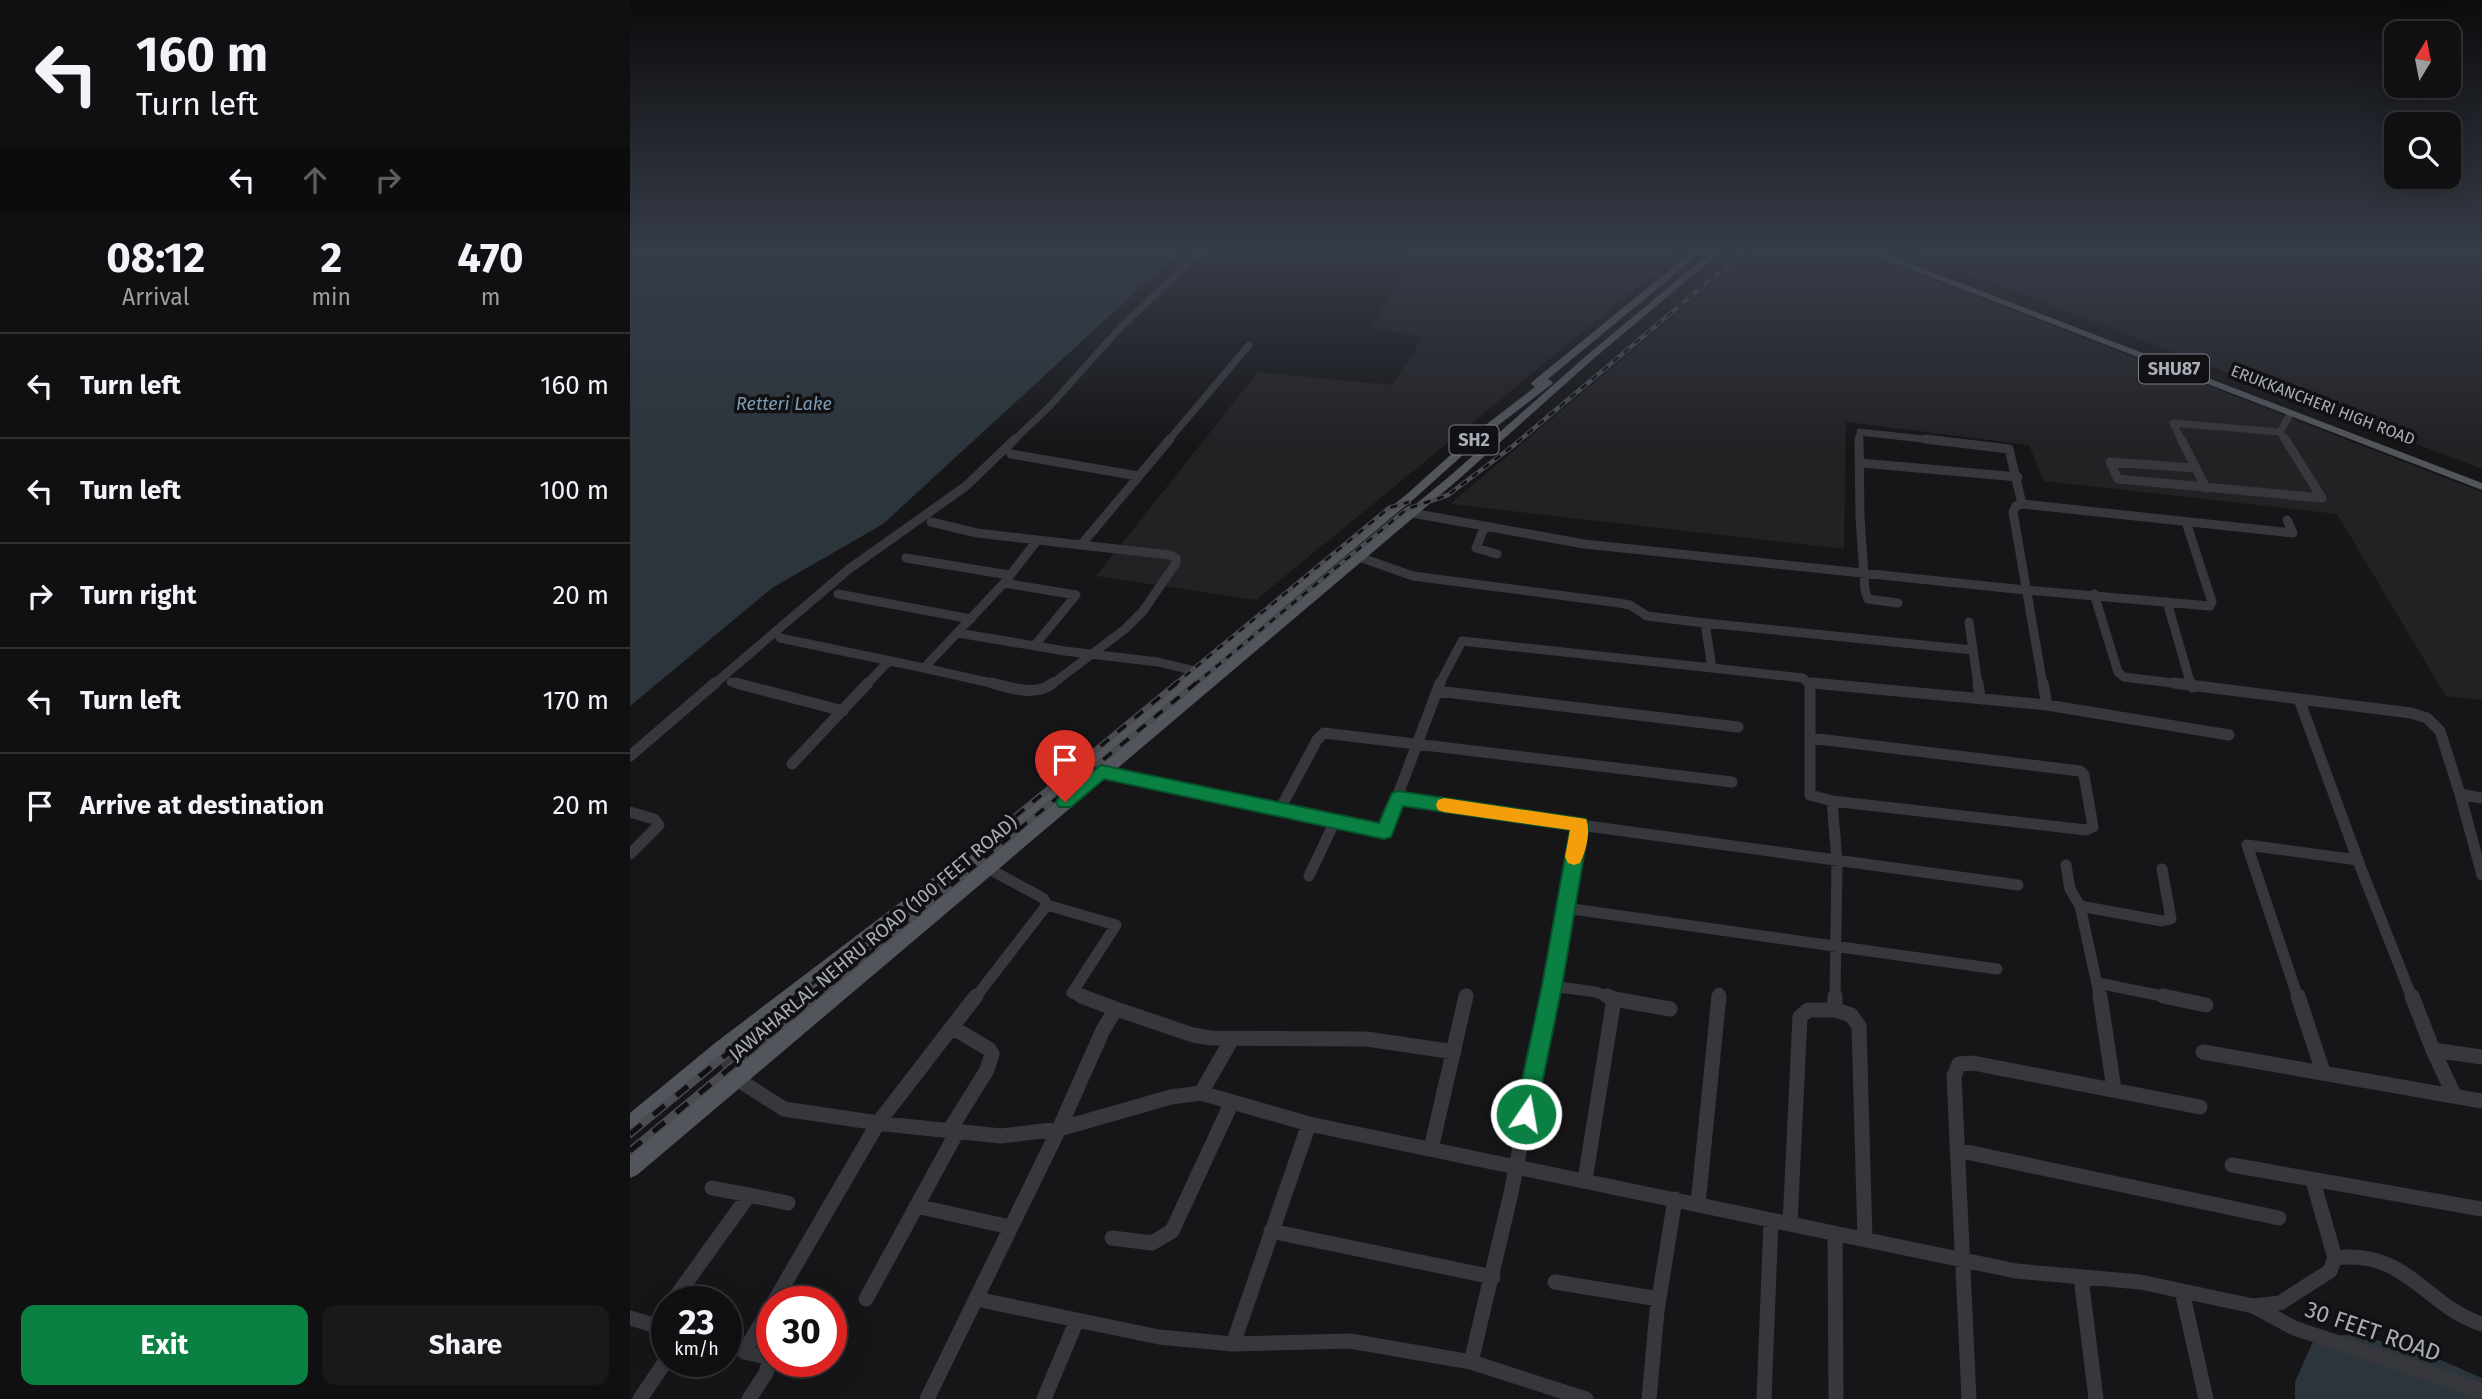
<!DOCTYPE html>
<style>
:root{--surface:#101012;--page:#19191b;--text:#f1f3f6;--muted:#9c9d9f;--line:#303032;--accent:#0b8043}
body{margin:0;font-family:"Fira Sans",sans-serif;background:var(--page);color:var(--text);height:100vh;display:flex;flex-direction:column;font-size:26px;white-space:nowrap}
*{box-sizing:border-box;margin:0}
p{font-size:23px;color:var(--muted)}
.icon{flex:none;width:38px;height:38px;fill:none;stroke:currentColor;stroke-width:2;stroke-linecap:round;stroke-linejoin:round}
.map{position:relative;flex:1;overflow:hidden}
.panel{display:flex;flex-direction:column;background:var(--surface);width:630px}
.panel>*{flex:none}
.guide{background:#101012;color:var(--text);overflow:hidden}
.needle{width:46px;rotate:10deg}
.buttons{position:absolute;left:1754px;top:21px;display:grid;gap:14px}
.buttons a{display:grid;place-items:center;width:77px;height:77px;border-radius:14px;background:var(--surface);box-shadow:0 7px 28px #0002,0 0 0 2px var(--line);font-size:35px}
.speed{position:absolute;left:21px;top:1286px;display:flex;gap:14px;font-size:35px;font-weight:700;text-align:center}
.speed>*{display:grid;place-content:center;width:91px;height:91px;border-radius:50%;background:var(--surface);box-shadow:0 7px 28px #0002,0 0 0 2px var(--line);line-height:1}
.speed small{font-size:18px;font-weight:400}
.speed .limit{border:10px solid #d22;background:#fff;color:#111}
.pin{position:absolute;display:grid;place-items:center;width:60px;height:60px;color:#fff;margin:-72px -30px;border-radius:50% 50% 50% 0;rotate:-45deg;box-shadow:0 0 7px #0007}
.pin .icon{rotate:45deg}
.me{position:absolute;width:77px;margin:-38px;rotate:12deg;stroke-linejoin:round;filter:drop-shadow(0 0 5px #0008)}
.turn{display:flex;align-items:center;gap:24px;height:147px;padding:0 21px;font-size:32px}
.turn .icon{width:91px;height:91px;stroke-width:2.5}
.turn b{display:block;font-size:49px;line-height:60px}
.lanes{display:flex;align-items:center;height:66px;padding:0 21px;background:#0003;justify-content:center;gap:35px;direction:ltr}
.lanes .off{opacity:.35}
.eta{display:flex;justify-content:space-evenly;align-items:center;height:119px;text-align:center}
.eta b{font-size:42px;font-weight:700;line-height:49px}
.button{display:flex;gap:14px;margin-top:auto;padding:14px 21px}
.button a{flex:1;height:80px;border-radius:14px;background:var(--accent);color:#fff;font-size:28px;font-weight:700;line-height:80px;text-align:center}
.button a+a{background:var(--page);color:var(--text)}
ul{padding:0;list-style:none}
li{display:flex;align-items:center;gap:21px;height:105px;padding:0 21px;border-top:2px solid var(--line)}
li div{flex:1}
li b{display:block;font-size:26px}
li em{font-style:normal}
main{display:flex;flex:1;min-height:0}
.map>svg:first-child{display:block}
</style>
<main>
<section class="panel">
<div class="guide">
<div class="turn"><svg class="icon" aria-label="left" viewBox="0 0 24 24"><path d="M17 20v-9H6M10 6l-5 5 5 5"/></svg><div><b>160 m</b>Turn left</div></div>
<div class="lanes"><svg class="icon" aria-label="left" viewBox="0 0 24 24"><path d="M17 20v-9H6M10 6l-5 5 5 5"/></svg><svg class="icon off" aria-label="ahead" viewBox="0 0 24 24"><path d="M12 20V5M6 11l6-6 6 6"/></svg><svg class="icon off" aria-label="right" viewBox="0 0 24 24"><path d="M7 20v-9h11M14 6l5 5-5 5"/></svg></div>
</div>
<div class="eta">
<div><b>08:12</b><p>Arrival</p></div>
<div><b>2</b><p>min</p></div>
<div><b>470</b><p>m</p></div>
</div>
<ul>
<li><svg class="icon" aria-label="left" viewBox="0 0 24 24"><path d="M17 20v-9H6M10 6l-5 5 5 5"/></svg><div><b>Turn left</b></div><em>160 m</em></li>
<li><svg class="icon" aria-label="left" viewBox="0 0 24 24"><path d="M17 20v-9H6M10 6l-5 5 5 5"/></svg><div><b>Turn left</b></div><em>100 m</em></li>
<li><svg class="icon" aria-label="right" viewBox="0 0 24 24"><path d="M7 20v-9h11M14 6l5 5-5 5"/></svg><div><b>Turn right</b></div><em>20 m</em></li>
<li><svg class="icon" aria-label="left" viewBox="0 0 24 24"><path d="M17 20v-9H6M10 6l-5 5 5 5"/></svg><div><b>Turn left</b></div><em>170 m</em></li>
<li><svg class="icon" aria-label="arrive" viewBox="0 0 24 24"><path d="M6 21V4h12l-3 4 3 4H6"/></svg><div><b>Arrive at destination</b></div><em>20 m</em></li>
</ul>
<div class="button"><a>Exit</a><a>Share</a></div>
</section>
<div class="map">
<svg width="1852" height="1399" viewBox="0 0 1852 1399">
<rect width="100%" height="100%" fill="#161618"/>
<!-- built -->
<path fill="#222225" d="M 721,250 L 1053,250 L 626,600 L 466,576 L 628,372 L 762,385 L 793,337 L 740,327 L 786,256 Z
M 1122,250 L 1226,250 L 1852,492 L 1852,700 L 1816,696 L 1707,514 L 1414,481 L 1399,445 L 1216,422 L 1214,549 L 820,504 Z
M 1276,250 L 1852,250 L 1852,469 Z"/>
<!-- water -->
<path fill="#2c353c" d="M 0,250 L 551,250 L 253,524 L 142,588 L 0,706 Z
M 1726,1334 L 1797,1354 L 1852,1378 L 1852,1399 L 1665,1399 L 1665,1382 L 1685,1337 Z"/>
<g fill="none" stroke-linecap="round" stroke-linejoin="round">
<!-- minor-far3 -->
<path stroke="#37383d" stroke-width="7" d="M 1650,432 L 1660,414
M 1650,432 L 1656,441
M 383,441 L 418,408 L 490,328 L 572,250
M 538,441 L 619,345
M 1229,441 L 1230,432 L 1310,441
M 1552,441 L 1543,423 L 1650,432"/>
<!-- minor-far2 -->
<path stroke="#37383d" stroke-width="9" d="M 1229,439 L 1230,518 L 1235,590 L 1238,599 L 1268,603
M 1295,439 L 1379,449 L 1392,504 L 1663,533 L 1657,520
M 1551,439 L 1576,488
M 381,454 L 508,476
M 1231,463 L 1388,477
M 1565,468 L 1480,462 L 1488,479 L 1692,498 L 1655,439
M 1392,504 L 1386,506 L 1383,512 L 1413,685
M 782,513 L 954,544 L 1395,590 L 1580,606 L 1582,602 L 1556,522
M 301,522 L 347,533 L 451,545 L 540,439
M 855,526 L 846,548 L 867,554
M 729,557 L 783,576 L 989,603 L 1000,605 L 1017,616 L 1075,623 L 1082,668 L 1173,678 L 1180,685
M 276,558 L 379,575
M 374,583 L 446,595 L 405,645
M 208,594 L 341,619
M 1464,594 L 1488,672 L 1494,677 L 1558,685
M 1537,602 L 1561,685
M 1339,622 L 1348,685
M 1075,623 L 1343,650
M 328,633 L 435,651 L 528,662 L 569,672
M 150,638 L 294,668 L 374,583 L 406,542
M 294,668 L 370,685
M 101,682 L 112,685
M 1180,683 L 1201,685
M 83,685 L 219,569 L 336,486 L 385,439
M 236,685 L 258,662
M 421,685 L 495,629 L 513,611 L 546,563 L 546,558 L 540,555 L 451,545
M 809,685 L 832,641 L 1082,668"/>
<!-- minor-far1 -->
<path stroke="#37383d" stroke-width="11" d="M 106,683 L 213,711
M 362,683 C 382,688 405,697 423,683
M 1180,683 L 1180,738
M 1182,683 L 1417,705 L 1599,735
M 1348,683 L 1350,698
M 1413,683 L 1417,705
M 1544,683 L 1781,713 L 1797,718 L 1810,731 L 1830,794 L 1852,798
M 1561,683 L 1562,687
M 807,691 L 1108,727
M 1669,699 L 1730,866 L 1782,998
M 1180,738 L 1450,771 L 1454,775 L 1463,827 L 1456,830 L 1202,801 L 1180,795 Z
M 0,756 L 85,683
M 162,764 L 238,683
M 471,772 L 754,832 L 810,683
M 1830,794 L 1852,875
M 768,798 L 950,825
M 1202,801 L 1207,861 L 1205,998
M 650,809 L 687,740 L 694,733 L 1102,782
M 0,812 L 24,819 L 29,825 L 0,854
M 1436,865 L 1440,889 L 1450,906
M 357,868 L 413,898 L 417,905
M 679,876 L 705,821
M 935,908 L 950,825 L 1388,885
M 1468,983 L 1542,998
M 922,986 L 966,992 L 981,998
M 345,998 L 417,905 L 486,925 L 442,993 L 456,998
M 836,998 L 837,994
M 920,998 L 935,908 L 1367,969
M 1089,998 L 1089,993
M 1470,998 L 1450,906 L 1532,921 L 1541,919 L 1532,869
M 1668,998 L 1617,845 L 1728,860"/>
<!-- minor -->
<path stroke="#37383d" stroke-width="15" d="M 451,996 L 486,1009
M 1205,996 L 1205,1010 L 1221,1015 L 1229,1026 L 1235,1240
M 1470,996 L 1484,1089
M 1533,996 L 1576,1005
M 1668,996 L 1693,1072
M 1782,996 L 1803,1050
M 984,999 L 1040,1009
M 91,1049 L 107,1079 L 154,1109 L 255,1124 L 371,1136 L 429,1129 L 541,1097 L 571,1093 L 679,1124 L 1386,1271 L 1510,1282 L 1623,1306 L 1650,1303 L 1700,1271 L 1705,1258 C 1777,1249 1795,1306 1852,1324
M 1573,1052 L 1852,1101
M 571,1093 L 602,1039
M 1824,1095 L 1803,1050 L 1852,1057
M 319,1131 L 357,1070 L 362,1054 L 359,1049 L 323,1028
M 801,1149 L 836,996
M 1327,1150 L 1649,1218
M 1602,1165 L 1852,1209
M 955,1180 L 984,999 L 977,996
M 1683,1181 L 1705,1258
M 82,1188 L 119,1195
M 1068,1204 L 1089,996
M 286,1206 L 380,1227
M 1160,1224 L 1170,1017 L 1178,1010 L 1205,1010
M 641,1231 L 863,1277
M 1205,1233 L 1206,1399
M 482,1238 L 522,1243 L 542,1231 L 602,1102
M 1451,1277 L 1466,1399
M 925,1282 L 1029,1299
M 1552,1291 L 1576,1399
M 236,1299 L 327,1132
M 346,1299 L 529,1337 L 603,1344 L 720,1341 L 841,1362 L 881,1193 L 920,996
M 42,1302 L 119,1195 L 158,1203
M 144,1302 L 248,1123 L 346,996
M 1623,1306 L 1664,1328 L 1852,1391
M 0,1318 L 37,1329
M 25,1326 L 37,1310
M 603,1344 L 679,1124
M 841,1362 L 956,1399
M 10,1399 L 37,1359
M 119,1399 L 136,1373 L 140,1358 L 114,1352 L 142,1305
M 297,1399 L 429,1129 L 473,1030 L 486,1009 L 563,1035 L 581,1038 L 737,1039 L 824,1052
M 414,1399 L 447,1320
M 1019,1399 L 1027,1311 L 1045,1199
M 1134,1399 L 1141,1220
M 1339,1399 L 1324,1076 L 1329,1064 L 1343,1063 L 1570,1107"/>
<!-- major -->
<path fill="#53555c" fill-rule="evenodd" d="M 1064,250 L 1074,250 L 918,379 L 923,382 L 922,384 L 853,437 L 785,498 L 354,858 L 97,1055 L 7,1133 L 0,1136 L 0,1113 L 85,1043 L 342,848 L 777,494 L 845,433 L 905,387 L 901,384 L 902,382 Z
M 1083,250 L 1093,250 L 962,360 L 829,479 L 7,1175 L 0,1178 L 0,1155 L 821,475 L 956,356 Z
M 1231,250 L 1244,250 L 1852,483 L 1852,490 Z"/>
<defs>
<path id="rail-far2" d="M 544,685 L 759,508 L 779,502
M 564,685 L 777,509 L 818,495 L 883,446 L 1116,250"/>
<path id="rail-far1" d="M 165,998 L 547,683
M 185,998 L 566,683"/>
<path id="rail" d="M 0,1134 L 167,996
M 0,1151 L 187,996"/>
</defs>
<!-- rail-far2 casing -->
<use href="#rail-far2" stroke="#4a4c52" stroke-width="4.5"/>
<!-- rail-far1 casing -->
<use href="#rail-far1" stroke="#4a4c52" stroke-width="6"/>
<!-- rail casing -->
<use href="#rail" stroke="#4a4c52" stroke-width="8"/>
<!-- rail-far2 -->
<use href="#rail-far2" stroke="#111113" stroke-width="2.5" stroke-dasharray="7" stroke-linecap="butt"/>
<!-- rail-far1 -->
<use href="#rail-far1" stroke="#111113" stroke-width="3.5" stroke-dasharray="11" stroke-linecap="butt"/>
<!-- rail -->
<use href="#rail" stroke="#111113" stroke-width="5" stroke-dasharray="15" stroke-linecap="butt"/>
</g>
<!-- sky -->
<linearGradient id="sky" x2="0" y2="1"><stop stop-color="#0c0c0d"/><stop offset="0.56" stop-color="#363c48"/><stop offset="1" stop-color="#363c48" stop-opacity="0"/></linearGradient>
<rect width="1852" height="446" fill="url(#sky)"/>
<!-- route -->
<path fill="#0b8043" stroke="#07532c" stroke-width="2" d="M 471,765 L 749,823 L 762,793 L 768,791 L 956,819 L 959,825 L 932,986 L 904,1122 L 896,1125 L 888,1122 L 885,1114 L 912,986 L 940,830 L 773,806 L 761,837 L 754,839 L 474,779 L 441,807 L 429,807 L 426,802 L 429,797 Z"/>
<!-- slow -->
<path fill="#f59e0b" d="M 814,798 L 956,819 C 961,831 956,852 950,863 L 944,865 L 938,863 L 935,857 L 940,830 L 814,812 L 808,810 L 806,805 L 808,800 Z"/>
<g text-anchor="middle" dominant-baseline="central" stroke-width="7" stroke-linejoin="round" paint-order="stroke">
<!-- far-street labels -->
<g font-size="16" fill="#a8adb8" stroke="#111113">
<text transform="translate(1693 405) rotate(21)">ERUKKANCHERI HIGH ROAD</text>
</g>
<!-- shield labels -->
<g fill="#111113" stroke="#7b7e86" stroke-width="2">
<rect x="1509" y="354.5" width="70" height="29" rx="5"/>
<rect x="819.5" y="425.5" width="49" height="29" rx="5"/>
</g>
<g font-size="18" font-weight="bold" fill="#a8adb8">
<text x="1544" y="369">SHU87</text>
<text x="844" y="440">SH2</text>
</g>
<!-- far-water labels -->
<g font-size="18" font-style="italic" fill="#7f9bb3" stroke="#111113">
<text x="154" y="404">Retteri Lake</text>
</g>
<!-- street labels -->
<g font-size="19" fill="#a8adb8" stroke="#111113">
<text transform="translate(243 938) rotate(-40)">JAWAHARLAL NEHRU ROAD (100 FEET ROAD)</text>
</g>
<!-- near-street labels -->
<g font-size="23" fill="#a8adb8" stroke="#111113">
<text transform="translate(1743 1331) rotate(19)">30 FEET ROAD</text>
</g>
</g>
</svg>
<div class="buttons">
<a><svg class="needle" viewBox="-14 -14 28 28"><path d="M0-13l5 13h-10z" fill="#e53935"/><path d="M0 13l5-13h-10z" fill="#9c9d9f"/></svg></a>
<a><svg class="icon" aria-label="search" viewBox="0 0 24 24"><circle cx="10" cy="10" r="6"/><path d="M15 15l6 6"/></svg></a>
</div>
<div class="speed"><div>23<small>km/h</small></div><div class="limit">30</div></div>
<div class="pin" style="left:435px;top:802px;background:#d93025"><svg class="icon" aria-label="arrive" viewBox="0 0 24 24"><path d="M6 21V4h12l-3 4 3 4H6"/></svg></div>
<svg class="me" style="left:896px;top:1114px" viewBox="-20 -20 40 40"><circle r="17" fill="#0b8043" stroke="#fff" stroke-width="3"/><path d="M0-11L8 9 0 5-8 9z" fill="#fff"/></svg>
</div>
</main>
